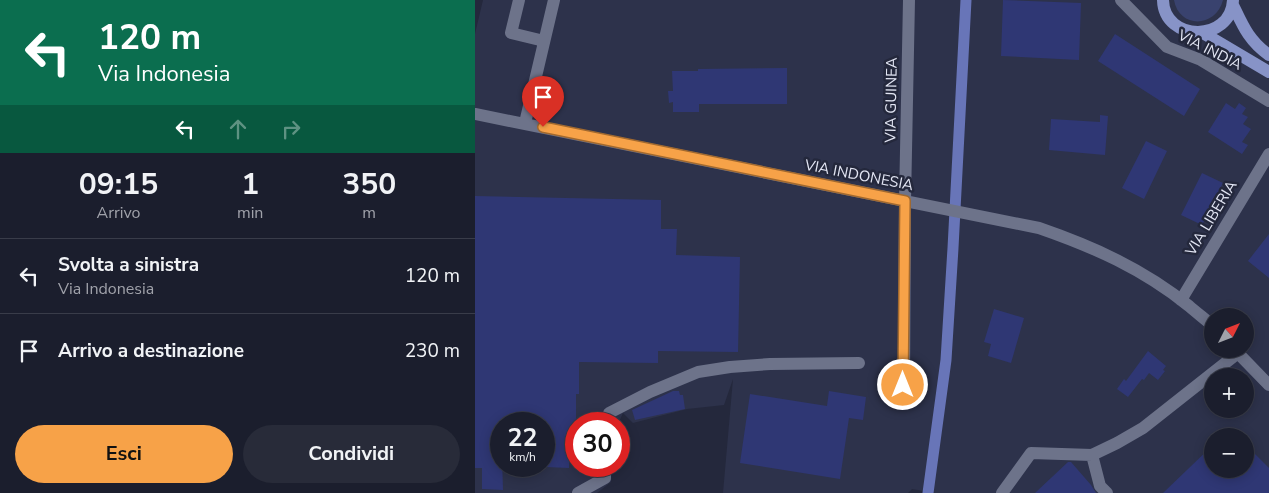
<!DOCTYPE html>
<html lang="it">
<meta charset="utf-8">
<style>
:root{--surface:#1b1e2d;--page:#282b39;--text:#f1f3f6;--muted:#a0a2aa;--line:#393c49;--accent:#f7a248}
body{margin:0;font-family:"Nunito Sans",sans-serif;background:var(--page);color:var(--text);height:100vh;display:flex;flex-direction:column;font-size:19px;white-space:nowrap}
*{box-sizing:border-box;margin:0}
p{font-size:16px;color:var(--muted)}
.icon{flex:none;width:28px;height:28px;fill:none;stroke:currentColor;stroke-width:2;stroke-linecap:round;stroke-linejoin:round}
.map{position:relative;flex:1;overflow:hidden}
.drawer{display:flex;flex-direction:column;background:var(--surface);width:475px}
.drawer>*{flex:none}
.hud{background:#0b6e4f;color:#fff;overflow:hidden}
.needle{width:32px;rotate:48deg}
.tools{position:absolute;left:729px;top:308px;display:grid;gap:10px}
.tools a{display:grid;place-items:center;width:50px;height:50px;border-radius:50%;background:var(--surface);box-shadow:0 2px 12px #0003,0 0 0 1px var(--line);font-size:25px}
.speed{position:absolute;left:15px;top:412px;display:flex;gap:10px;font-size:25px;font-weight:700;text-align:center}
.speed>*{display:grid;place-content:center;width:65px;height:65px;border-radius:50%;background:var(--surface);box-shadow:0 2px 12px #0003,0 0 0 1px var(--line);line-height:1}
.speed small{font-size:12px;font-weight:400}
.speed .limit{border:8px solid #d22;background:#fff;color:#111}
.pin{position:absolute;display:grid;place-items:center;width:42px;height:42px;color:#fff;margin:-51px -21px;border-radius:50% 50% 50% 0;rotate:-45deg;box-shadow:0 0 5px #0007}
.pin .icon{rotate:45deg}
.me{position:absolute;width:55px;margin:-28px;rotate:0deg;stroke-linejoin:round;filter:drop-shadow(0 0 4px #0008)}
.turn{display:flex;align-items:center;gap:18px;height:105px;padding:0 15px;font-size:22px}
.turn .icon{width:65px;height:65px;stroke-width:2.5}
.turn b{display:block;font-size:35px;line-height:42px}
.lanes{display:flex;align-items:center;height:48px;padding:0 15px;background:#0003;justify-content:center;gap:25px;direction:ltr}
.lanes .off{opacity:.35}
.eta{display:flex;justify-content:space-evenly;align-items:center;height:85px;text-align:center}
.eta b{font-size:30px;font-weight:700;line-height:35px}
.cta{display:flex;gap:10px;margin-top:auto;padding:10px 15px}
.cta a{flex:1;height:58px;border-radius:30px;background:var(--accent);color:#111;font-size:20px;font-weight:700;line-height:58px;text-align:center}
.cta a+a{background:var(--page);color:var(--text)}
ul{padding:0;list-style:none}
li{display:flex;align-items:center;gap:15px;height:75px;padding:0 15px;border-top:1px solid var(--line)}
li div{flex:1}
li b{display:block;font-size:19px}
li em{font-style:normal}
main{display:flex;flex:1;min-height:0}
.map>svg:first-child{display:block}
</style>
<main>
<section class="drawer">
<div class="hud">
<div class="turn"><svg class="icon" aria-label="left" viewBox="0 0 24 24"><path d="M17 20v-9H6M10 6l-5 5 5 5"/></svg><div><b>120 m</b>Via Indonesia</div></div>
<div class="lanes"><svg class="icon" aria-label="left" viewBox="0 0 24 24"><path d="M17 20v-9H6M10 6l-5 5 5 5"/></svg><svg class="icon off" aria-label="ahead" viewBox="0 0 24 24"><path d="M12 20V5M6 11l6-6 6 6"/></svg><svg class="icon off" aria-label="right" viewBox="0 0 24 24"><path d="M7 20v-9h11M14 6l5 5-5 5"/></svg></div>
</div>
<div class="eta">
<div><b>09:15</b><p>Arrivo</p></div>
<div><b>1</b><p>min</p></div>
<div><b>350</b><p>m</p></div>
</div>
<ul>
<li><svg class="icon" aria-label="left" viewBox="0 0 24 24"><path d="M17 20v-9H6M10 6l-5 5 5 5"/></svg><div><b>Svolta a sinistra</b><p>Via Indonesia</p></div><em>120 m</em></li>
<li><svg class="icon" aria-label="arrive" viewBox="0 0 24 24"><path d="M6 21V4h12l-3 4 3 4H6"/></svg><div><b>Arrivo a destinazione</b></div><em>230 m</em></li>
</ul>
<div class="cta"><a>Esci</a><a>Condividi</a></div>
</section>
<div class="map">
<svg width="794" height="493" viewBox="0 0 794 493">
<rect width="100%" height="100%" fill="#24283c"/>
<!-- built -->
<path fill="#2d324b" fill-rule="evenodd" d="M 8,0 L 794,0 L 794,493 L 461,493 L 437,489 L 433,493 L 248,493 L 258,379 L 249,405 L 212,409 L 158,423 L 148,413 L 143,424 L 101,424 L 101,466 L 137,466 L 136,482 L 122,493 L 0,493 L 0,34 ZM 738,316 L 770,316 L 770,349 L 738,349 ZM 738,376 L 770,376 L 770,409 L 738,409 ZM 26,424 L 69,424 L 69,466 L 26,466 ZM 738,436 L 770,436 L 770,469 L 738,469 Z"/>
<!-- green -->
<path fill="#39426e" d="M 699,0 L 748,0 C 741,28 704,29 699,0 Z"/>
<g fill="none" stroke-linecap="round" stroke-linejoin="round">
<!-- canal -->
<path stroke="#6875b8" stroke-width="11" d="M 453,493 L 471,360 L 478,248 L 491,0"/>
</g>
<!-- building -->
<path fill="#2f3774" d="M 528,0 L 606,3 L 604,60 L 526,56 Z
M 640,34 L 725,89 L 709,116 L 623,61 Z
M 312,68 L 312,104 L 224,104 L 224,112 L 198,112 L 198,102 L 194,103 L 193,91 L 198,91 L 197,71 L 223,71 L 223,69 Z
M 751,103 L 760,109 L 764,103 L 771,108 L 767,114 L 773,117 L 768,124 L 776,129 L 767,142 L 773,145 L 767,154 L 733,132 Z
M 625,115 L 633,116 L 630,155 L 574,150 L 576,119 L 625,122 Z
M 671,141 L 692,151 L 669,199 L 647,188 Z
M 727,173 L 748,183 L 727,225 L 706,215 Z
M 0,196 L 186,200 L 186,229 L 202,229 L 201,255 L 265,257 L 263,352 L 183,351 L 183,363 L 104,362 L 104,394 L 101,394 L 101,460 L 94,460 L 94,468 L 71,467 L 72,460 L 69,459 L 69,424 L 26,424 L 28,490 L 7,489 L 7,468 L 0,468 Z
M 794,234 L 794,278 L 773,261 Z
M 519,309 L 549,318 L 536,363 L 513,356 L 516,344 L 509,342 Z
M 673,351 L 691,366 L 688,370 L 690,371 L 683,380 L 674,373 L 669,380 L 667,379 L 653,397 L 642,389 L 649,379 L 651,381 Z
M 198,391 L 204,391 L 205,395 L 208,395 L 210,409 L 160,420 L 157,410 Z
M 354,391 L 391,397 L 388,420 L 374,418 L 365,479 L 265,463 L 275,394 L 352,406 Z
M 770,444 L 794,468 L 794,493 L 688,493 L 738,445 L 738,469 L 770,469 Z
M 593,462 L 596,462 L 616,485 L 621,493 L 560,493 Z"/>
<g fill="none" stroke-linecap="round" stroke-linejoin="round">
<!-- minor -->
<path stroke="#6d738a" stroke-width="12" d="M 44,0 L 36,33 L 69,41
M 646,0 L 692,47 L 726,60 L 794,101
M 0,114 L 564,228 C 619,247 668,269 714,306 C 722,313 730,319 738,326
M 50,123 L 79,0
M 706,300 L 794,154
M 759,349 L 794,385
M 429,385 L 430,201 L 434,0
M 133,424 L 134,413 L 175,392 L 223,372 L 255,367 L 295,364 L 384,363
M 617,455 L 625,486 L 632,493
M 103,493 L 130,478 L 130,466
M 527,493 L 556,453 L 617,455 L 642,443 L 668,428 L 763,353"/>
<!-- major -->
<path stroke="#8793c7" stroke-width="12" d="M 688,0 C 689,42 756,43 758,0
M 758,5 C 768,26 774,41 794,55
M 728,33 L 794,72"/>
</g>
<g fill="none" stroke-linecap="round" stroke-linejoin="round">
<defs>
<path id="route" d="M 68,127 L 430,201 L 428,385"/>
</defs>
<!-- route casing -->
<use href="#route" stroke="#a1692f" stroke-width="12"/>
<!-- route -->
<use href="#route" stroke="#f7a248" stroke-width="9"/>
</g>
<g text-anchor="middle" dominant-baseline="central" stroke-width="5" stroke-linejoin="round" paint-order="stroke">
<!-- street labels -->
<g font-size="15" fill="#e3e6f4" stroke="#24283c">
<text transform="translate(735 50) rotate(27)">VIA INDIA</text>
<text transform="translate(416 100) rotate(-89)">VIA GUINEA</text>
<text transform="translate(384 175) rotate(11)">VIA INDONESIA</text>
<text transform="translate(736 218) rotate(-59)">VIA LIBERIA</text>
</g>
</g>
</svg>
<div class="tools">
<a><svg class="needle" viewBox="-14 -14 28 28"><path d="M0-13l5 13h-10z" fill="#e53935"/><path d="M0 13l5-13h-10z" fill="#a0a2aa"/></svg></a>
<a>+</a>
<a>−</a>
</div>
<div class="speed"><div>22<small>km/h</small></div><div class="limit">30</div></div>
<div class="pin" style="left:68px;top:127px;background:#d93025"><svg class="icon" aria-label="arrive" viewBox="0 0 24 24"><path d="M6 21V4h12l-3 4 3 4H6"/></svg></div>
<svg class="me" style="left:428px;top:385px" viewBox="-20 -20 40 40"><circle r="17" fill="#f7a248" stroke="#fff" stroke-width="3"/><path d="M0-11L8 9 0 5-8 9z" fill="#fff"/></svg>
</div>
</main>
